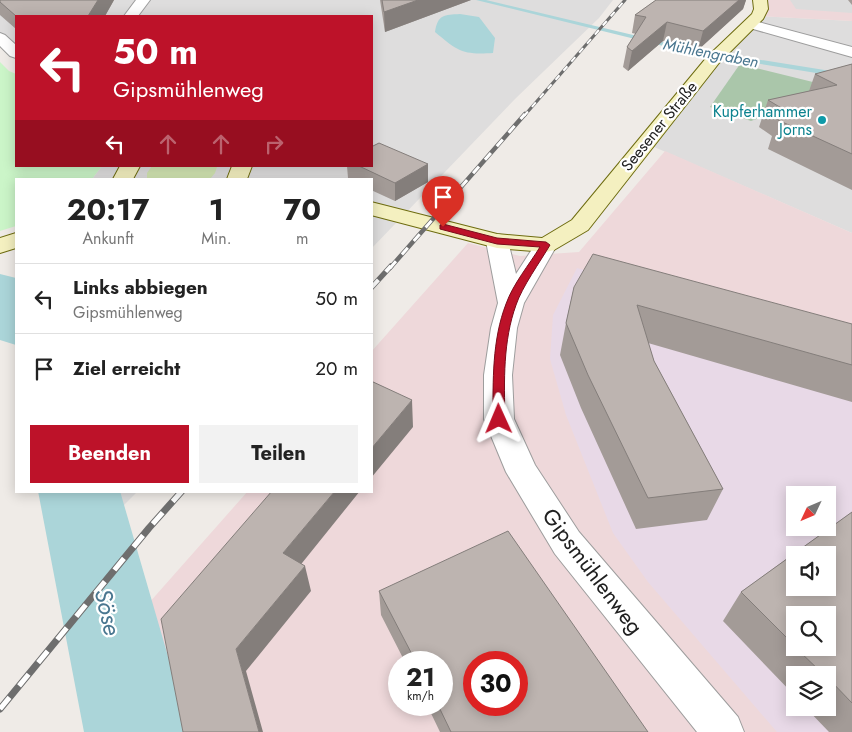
<!DOCTYPE html>
<html lang="de">
<meta charset="utf-8">
<style>
:root{--surface:#fff;--page:#f2f2f2;--text:#222;--muted:#767676;--line:#e0e0e0;--accent:#bd1229}
body{margin:0;font-family:Jost,sans-serif;background:var(--page);color:var(--text);height:100vh;display:flex;flex-direction:column;font-size:19px;white-space:nowrap}
*{box-sizing:border-box;margin:0}
p{font-size:16px;color:var(--muted)}
.icon{flex:none;width:28px;height:28px;fill:none;stroke:currentColor;stroke-width:2;stroke-linecap:round;stroke-linejoin:round}
.map{position:relative;flex:1;overflow:hidden}
.side{position:absolute;left:15px;top:178px;width:358px;height:315px;display:flex;flex-direction:column;background:var(--surface);border-radius:0px;box-shadow:0 2px 12px #0003}
.side>*{flex:none}
.hud{position:absolute;left:15px;top:15px;width:358px;height:152px;border-radius:0px;box-shadow:0 2px 12px #0003;background:#bd1229;color:#fff;overflow:hidden}
.needle{width:32px;rotate:226deg}
.controls{position:absolute;left:786px;top:486px;display:grid;gap:10px}
.controls a{display:grid;place-items:center;width:50px;height:50px;border-radius:0px;background:var(--surface);box-shadow:0 2px 12px #0003;font-size:25px}
.speed{position:absolute;left:388px;top:651px;display:flex;gap:10px;font-size:25px;font-weight:700;text-align:center}
.speed>*{display:grid;place-content:center;width:65px;height:65px;border-radius:50%;background:var(--surface);box-shadow:0 2px 12px #0003;line-height:1}
.speed small{font-size:12px;font-weight:400}
.speed .limit{border:8px solid #d22;background:#fff;color:#111}
.pin{position:absolute;display:grid;place-items:center;width:42px;height:42px;color:#fff;margin:-51px -21px;border-radius:50% 50% 50% 0;rotate:-45deg;box-shadow:0 0 5px #0007}
.pin .icon{rotate:45deg}
.me{position:absolute;width:55px;margin:-28px;rotate:359deg;stroke-linejoin:round;filter:drop-shadow(0 0 4px #0008)}
.turn{display:flex;align-items:center;gap:18px;height:105px;padding:0 15px;font-size:22px}
.turn .icon{width:65px;height:65px;stroke-width:2.5}
.turn b{display:block;font-size:35px;line-height:42px}
.lanes{display:flex;align-items:center;height:48px;padding:0 15px;background:#0003;justify-content:center;gap:25px;direction:ltr}
.lanes .off{opacity:.35}
.eta{display:flex;justify-content:space-evenly;align-items:center;height:85px;text-align:center}
.eta b{font-size:30px;font-weight:700;line-height:35px}
.cta{display:flex;gap:10px;margin-top:auto;padding:10px 15px}
.cta a{flex:1;height:58px;border-radius:0px;background:var(--accent);color:#fff;font-size:20px;font-weight:700;line-height:58px;text-align:center}
.cta a+a{background:var(--page);color:var(--text)}
ul{padding:0;list-style:none}
li{display:flex;align-items:center;gap:15px;height:70px;padding:0 15px;border-top:1px solid var(--line)}
li div{flex:1}
li b{display:block;font-size:19px}
li em{font-style:normal}
.map>svg:first-child{display:block}
</style>
<div class="map">
<svg width="852" height="732" viewBox="0 0 852 732">
<rect width="100%" height="100%" fill="#efebe7"/>
<!-- residential -->
<path fill="#dedddd" d="M 0,0 L 613,0 L 599,18 L 516,98 L 371,249 L 371,179 L 92,179 L 102,166 L 371,166 L 371,16 L 16,16 L 16,53 L 0,38 Z
M 758,16 L 852,21 L 852,233 L 645,143 Z
M 107,491 L 138,491 L 114,515 Z"/>
<!-- commercial -->
<path fill="#eed8da" fill-rule="evenodd" d="M 760,0 L 852,0 L 852,21 L 758,16 Z
M 665,151 L 852,233 L 852,732 L 169,732 L 141,612 L 248,491 L 371,491 L 371,352 L 468,243 L 520,256 L 579,252 ZM 795,495 L 828,495 L 828,528 L 795,528 ZM 795,555 L 828,555 L 828,588 L 795,588 ZM 795,615 L 828,615 L 828,648 L 795,648 ZM 399,662 L 441,662 L 441,705 L 399,705 ZM 474,662 L 516,662 L 516,705 L 474,705 ZM 795,675 L 828,675 L 828,708 L 795,708 Z"/>
<!-- industrial -->
<path fill="#e8d9e7" fill-rule="evenodd" d="M 577,268 L 852,346 L 852,732 L 777,732 L 648,582 L 613,533 L 566,415 L 550,359 L 553,315 ZM 795,495 L 828,495 L 828,528 L 795,528 ZM 795,555 L 828,555 L 828,588 L 795,588 ZM 795,615 L 828,615 L 828,648 L 795,648 ZM 795,675 L 828,675 L 828,708 L 795,708 Z"/>
<!-- grass -->
<path fill="#d2e5b2" d="M 152,166 L 216,166 L 217,167 L 215,173 L 210,179 L 147,179 L 147,173 Z"/>
<!-- cemetery -->
<path fill="#aac6aa" d="M 740,64 L 825,85 L 773,113 L 751,121 L 710,107 Z"/>
<!-- park -->
<path fill="#cbf5c8" d="M 0,62 L 9,71 L 16,74 L 16,166 L 102,166 L 92,179 L 16,179 L 16,226 L 0,231 Z"/>
<!-- parking -->
<path fill="#dcdcdc" d="M 790,0 L 852,0 L 852,13 L 796,9 Z"/>
<!-- water -->
<path fill="#abd5d9" d="M 460,14 L 479,17 L 495,38 L 493,53 C 462,55 458,51 435,32 C 438,14 444,15 460,14 Z"/>
<g fill="none" stroke-linecap="round" stroke-linejoin="round">
<!-- stream -->
<path fill="#abd5d9" fill-rule="evenodd" d="M 476,0 L 486,0 L 692,49 L 837,72 L 852,85 L 852,91 L 835,76 L 692,53 Z"/>
<!-- river -->
<path fill="#abd5d9" fill-rule="evenodd" d="M 0,274 L 16,278 L 16,345 L 0,340 Z
M 38,491 L 120,491 L 190,732 L 84,732 Z"/>
<defs>
<path id="street" d="M 136,0 L 150,0 L 138,16 L 124,16 Z
M 751,20 L 852,47 L 852,57 L 746,27 L 744,24 L 746,21 Z
M 0,33 L 5,35 L 16,45 L 16,58 L 10,56 L 0,46 Z
M 497,234 L 505,236 L 508,241 L 516,274 L 538,240 L 546,238 L 554,240 L 557,245 L 524,303 L 517,328 L 512,375 L 514,419 L 535,465 L 579,532 L 738,717 L 744,732 L 697,732 L 555,554 L 506,472 L 484,419 L 484,375 L 491,328 L 498,303 L 486,241 L 489,236 Z"/>
<path id="secondary" d="M 753,0 L 767,0 L 768,9 L 763,19 L 719,63 L 588,230 L 554,250 L 546,252 L 497,248 L 371,215 L 371,202 L 497,234 L 542,238 L 572,220 L 707,57 L 752,14 L 754,9 Z
M 120,166 L 140,166 L 133,179 L 113,179 Z
M 232,166 L 252,166 L 247,179 L 227,179 Z
M 16,233 L 16,248 L 0,253 L 0,238 Z"/>
</defs>
<!-- street casing -->
<use href="#street" stroke="#9d9d9d" stroke-width="2"/>
<!-- secondary casing -->
<use href="#secondary" stroke="#6e6c0f" stroke-width="2"/>
<!-- street -->
<use href="#street" fill="#fff" fill-rule="evenodd"/>
<!-- secondary -->
<use href="#secondary" fill="#f4f0c0" fill-rule="evenodd"/>
<defs>
<path id="rail-far3" d="M 524,116 L 625,0"/>
<path id="rail-far2" d="M 390,268 L 525,114"/>
<path id="rail-far1" d="M 371,288 L 391,266"/>
<path id="rail" d="M 0,709 L 149,528 L 182,491"/>
</defs>
<!-- rail-far3 casing -->
<use href="#rail-far3" stroke="#6e6e6e" stroke-width="3"/>
<!-- rail-far2 casing -->
<use href="#rail-far2" stroke="#6e6e6e" stroke-width="4.5"/>
<!-- rail-far1 casing -->
<use href="#rail-far1" stroke="#6e6e6e" stroke-width="5.5"/>
<!-- rail casing -->
<use href="#rail" stroke="#6e6e6e" stroke-width="7"/>
<!-- rail-far3 -->
<use href="#rail-far3" stroke="#fff" stroke-width="2" stroke-dasharray="6" stroke-linecap="butt"/>
<!-- rail-far2 -->
<use href="#rail-far2" stroke="#fff" stroke-width="3" stroke-dasharray="9" stroke-linecap="butt"/>
<!-- rail-far1 -->
<use href="#rail-far1" stroke="#fff" stroke-width="4" stroke-dasharray="11" stroke-linecap="butt"/>
<!-- rail -->
<use href="#rail" stroke="#fff" stroke-width="5" stroke-dasharray="15" stroke-linecap="butt"/>
</g>
<!-- wall -->
<path fill="#a39b97" fill-rule="evenodd" d="M 0,0 L 114,0 L 105,16 L 16,16 L 16,29 L 0,15 Z
M 380,0 L 471,0 L 385,32 Z
M 656,0 L 746,0 L 743,9 L 698,50 L 663,41 L 628,71 L 623,67 L 627,47 L 636,34 L 632,33 L 635,15 Z
M 848,0 L 852,0 L 852,5 Z
M 852,64 L 852,190 L 768,149 L 772,136 L 759,127 L 768,100 L 809,91 L 815,74 Z
M 428,164 L 428,182 L 395,201 L 371,190 L 371,179 L 348,178 L 347,166 L 371,166 Z
M 574,287 L 852,324 L 852,402 L 648,343 L 654,361 L 723,489 L 707,520 L 636,529 L 581,408 L 560,355 L 566,323 Z
M 852,512 L 852,732 L 829,732 L 806,708 L 828,708 L 828,675 L 795,675 L 795,696 L 723,621 L 741,592 ZM 795,615 L 828,648 L 795,648 Z
M 379,591 L 648,732 L 440,732 L 427,705 L 441,705 L 441,662 L 405,662 L 381,615 Z"/>
<!-- shaded-wall -->
<path fill="#847e7b" d="M 98,0 L 114,0 L 105,16 L 88,16 Z
M 418,0 L 471,0 L 385,32 L 384,12 Z
M 739,0 L 746,0 L 743,9 L 698,50 L 703,31 Z
M 667,22 L 663,41 L 628,71 L 632,51 Z
M 428,164 L 428,182 L 395,201 L 395,183 Z
M 412,400 L 413,427 L 371,478 L 371,449 Z
M 335,491 L 360,491 L 290,578 L 283,553 Z
M 305,566 L 311,591 L 246,671 L 263,732 L 259,732 L 236,649 Z"/>
<!-- building -->
<path fill="#bdb4b0" stroke="#847e7b" fill-rule="evenodd" d="M 0,0 L 98,0 L 88,16 L 16,16 L 0,2 Z
M 382,0 L 418,0 L 384,12 Z
M 656,0 L 739,0 L 703,31 L 667,22 L 632,51 L 627,47 L 646,17 L 635,15 Z
M 852,64 L 852,154 L 778,120 L 783,109 L 768,100 L 837,85 L 815,74 Z
M 379,143 L 428,164 L 395,183 L 359,166 L 371,166 L 371,147 Z
M 593,254 L 852,324 L 852,365 L 637,305 L 654,361 L 723,489 L 648,498 L 588,375 L 566,323 L 574,287 Z
M 371,381 L 412,400 L 371,449 Z
M 272,491 L 335,491 L 283,553 L 305,566 L 236,649 L 259,732 L 183,732 L 161,619 Z
M 852,512 L 852,703 L 828,678 L 828,675 L 824,675 L 796,648 L 828,648 L 828,615 L 795,615 L 795,646 L 741,592 ZM 795,555 L 828,555 L 828,588 L 795,588 Z
M 508,531 L 648,732 L 451,732 L 438,705 L 441,705 L 441,662 L 416,662 L 379,591 ZM 474,662 L 516,662 L 516,705 L 474,705 Z"/>
<!-- route -->
<path fill="#bd1229" stroke="#7b0c1b" d="M 443,224 L 497,238 L 546,242 L 550,245 C 540,262 522,287 516,305 C 503,341 504,381 505,419 L 504,422 L 495,422 L 493,419 C 493,381 492,340 506,304 C 513,284 529,265 540,247 L 497,244 L 440,229 L 440,225 Z"/>
<!-- markers -->
<circle fill="#0f9aa8" stroke="#fff" stroke-width="2" cx="822" cy="120" r="5"/>
<g text-anchor="middle" dominant-baseline="central" stroke-width="4.5" stroke-linejoin="round" paint-order="stroke">
<!-- far-water labels -->
<g font-size="16" font-style="italic" fill="#4a7790" stroke="#fff">
<text transform="translate(711 53) rotate(11)">Mühlengraben</text>
</g>
<!-- far-culture labels -->
<g font-size="16" fill="#0d838f" stroke="#fff" text-anchor="end">
<text x="812" y="111">Kupferhammer<tspan x="812" dy="18">Jorns</tspan></text>
</g>
<!-- far-street labels -->
<g font-size="16" fill="#202020" stroke="#fff">
<text transform="translate(659 126) rotate(-51)">Seesener Straße</text>
</g>
<!-- near-street labels -->
<g font-size="22" fill="#202020" stroke="#fff">
<text transform="translate(593 571) rotate(53)">Gipsmühlenweg</text>
</g>
<!-- near-water labels -->
<g font-size="24" font-style="italic" fill="#4a7790" stroke="#fff">
<text transform="translate(108 612) rotate(77)">Söse</text>
</g>
</g>
</svg>
<div class="controls">
<a><svg class="needle" viewBox="-14 -14 28 28"><path d="M0-13l5 13h-10z" fill="#e53935"/><path d="M0 13l5-13h-10z" fill="#767676"/></svg></a>
<a><svg class="icon" aria-label="sound" viewBox="0 0 24 24"><path d="M4 9h4l5-4v14l-5-4H4zM17 9q2 3 0 6"/></svg></a>
<a><svg class="icon" aria-label="search" viewBox="0 0 24 24"><circle cx="10" cy="10" r="6"/><path d="M15 15l6 6"/></svg></a>
<a><svg class="icon" aria-label="layers" viewBox="0 0 24 24"><path d="M12 4l9 5-9 5-9-5zM3 14l9 5 9-5"/></svg></a>
</div>
<div class="speed"><div>21<small>km/h</small></div><div class="limit">30</div></div>
<div class="pin" style="left:443px;top:227px;background:#d93025"><svg class="icon" aria-label="arrive" viewBox="0 0 24 24"><path d="M6 21V4h12l-3 4 3 4H6"/></svg></div>
<svg class="me" style="left:499px;top:419px" viewBox="-20 -20 40 40"><path d="M0-17L14 15 0 8-14 15z" fill="#bd1229" stroke="#fff" stroke-width="4"/></svg>
<div class="hud">
<div class="turn"><svg class="icon" aria-label="left" viewBox="0 0 24 24"><path d="M17 20v-9H6M10 6l-5 5 5 5"/></svg><div><b>50 m</b>Gipsmühlenweg</div></div>
<div class="lanes"><svg class="icon" aria-label="left" viewBox="0 0 24 24"><path d="M17 20v-9H6M10 6l-5 5 5 5"/></svg><svg class="icon off" aria-label="ahead" viewBox="0 0 24 24"><path d="M12 20V5M6 11l6-6 6 6"/></svg><svg class="icon off" aria-label="ahead" viewBox="0 0 24 24"><path d="M12 20V5M6 11l6-6 6 6"/></svg><svg class="icon off" aria-label="right" viewBox="0 0 24 24"><path d="M7 20v-9h11M14 6l5 5-5 5"/></svg></div>
</div>
<section class="side">
<div class="eta">
<div><b>20:17</b><p>Ankunft</p></div>
<div><b>1</b><p>Min.</p></div>
<div><b>70</b><p>m</p></div>
</div>
<ul>
<li><svg class="icon" aria-label="left" viewBox="0 0 24 24"><path d="M17 20v-9H6M10 6l-5 5 5 5"/></svg><div><b>Links abbiegen</b><p>Gipsmühlenweg</p></div><em>50 m</em></li>
<li><svg class="icon" aria-label="arrive" viewBox="0 0 24 24"><path d="M6 21V4h12l-3 4 3 4H6"/></svg><div><b>Ziel erreicht</b></div><em>20 m</em></li>
</ul>
<div class="cta"><a>Beenden</a><a>Teilen</a></div>
</section>
</div>
